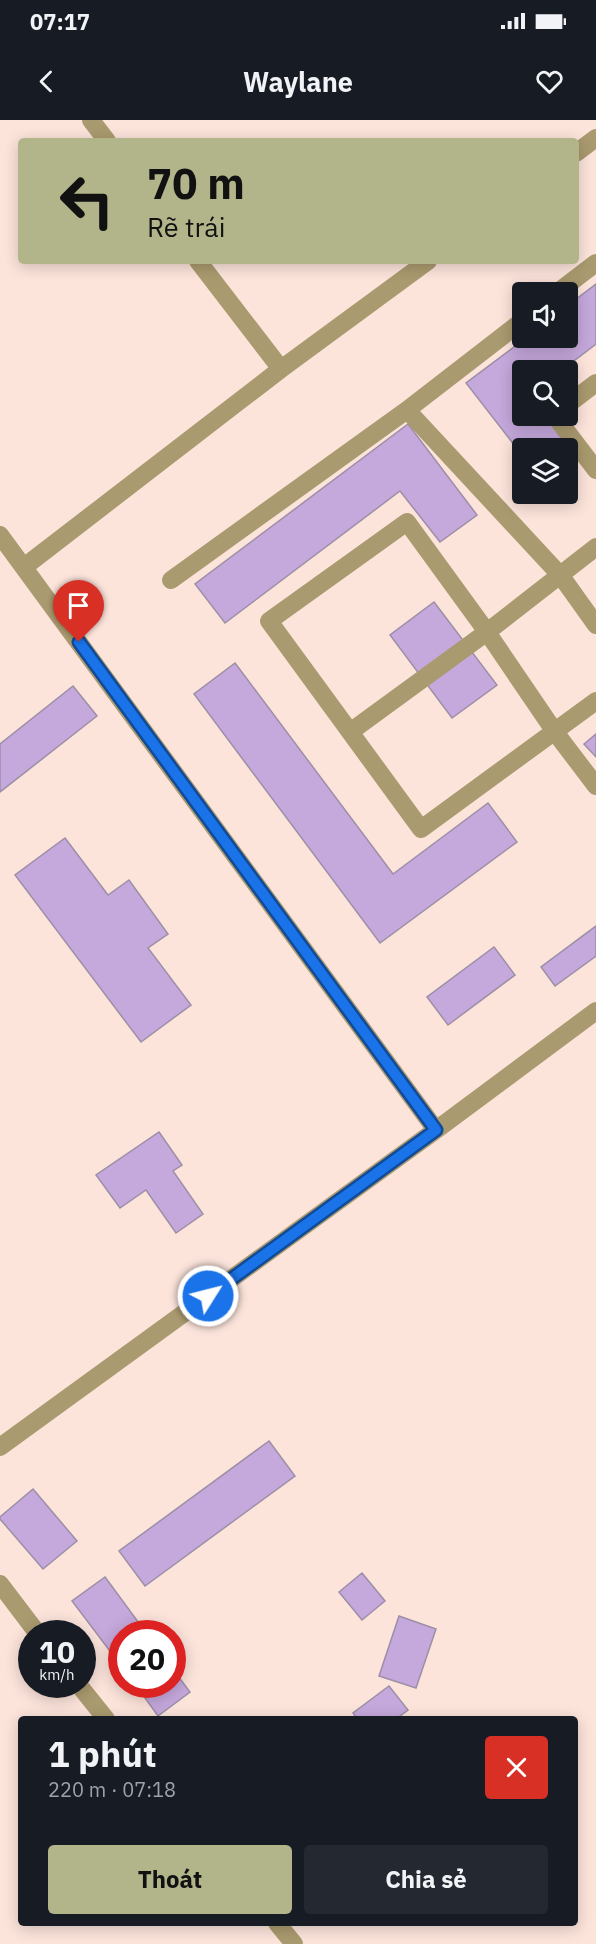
<!DOCTYPE html>
<html lang="vi">
<meta charset="utf-8">
<style>
:root{--surface:#171b24;--page:#242831;--text:#f1f3f6;--muted:#9ea1a6;--accent:#b2b48a}
body{margin:0;font-family:"IBM Plex Sans",sans-serif;background:var(--page);color:var(--text);height:100vh;display:flex;flex-direction:column;font-size:22px;white-space:nowrap}
*{box-sizing:border-box;margin:0}
p{font-size:20px;color:var(--muted)}
.icon{flex:none;width:33px;height:33px;fill:none;stroke:currentColor;stroke-width:2;stroke-linecap:round;stroke-linejoin:round}
.map{position:relative;flex:1;overflow:hidden}
.side{position:absolute;left:18px;top:1596px;width:560px;height:210px;display:flex;flex-direction:column;background:var(--surface);border-radius:6px;box-shadow:0 3px 15px #0003}
.side>*{flex:none}
.guide{position:absolute;left:18px;top:18px;width:561px;height:126px;border-radius:6px;box-shadow:0 3px 15px #0003;background:#b2b48a;color:#111;overflow:hidden}
.buttons{position:absolute;left:512px;top:162px;display:grid;gap:12px}
.buttons a{display:grid;place-items:center;width:66px;height:66px;border-radius:6px;background:var(--surface);box-shadow:0 3px 15px #0003;font-size:30px}
.speed{position:absolute;left:18px;top:1500px;display:flex;gap:12px;font-size:30px;font-weight:700;text-align:center}
.speed>*{display:grid;place-content:center;width:78px;height:78px;border-radius:50%;background:var(--surface);box-shadow:0 3px 15px #0003;line-height:1}
.speed small{font-size:15px;font-weight:400}
.speed .limit{border:9px solid #d22;background:#fff;color:#111}
.pin{position:absolute;display:grid;place-items:center;width:51px;height:51px;color:#fff;margin:-62px -26px;border-radius:50% 50% 50% 0;rotate:-45deg;box-shadow:0 0 6px #0007}
.pin .icon{rotate:45deg}
.me{position:absolute;width:66px;margin:-33px;rotate:54deg;stroke-linejoin:round;filter:drop-shadow(0 0 4px #0008)}
.turn{display:flex;align-items:center;gap:21px;height:126px;padding:0 30px;font-size:27px}
.turn .icon{width:78px;height:78px;stroke-width:2.5}
.turn b{display:block;font-size:42px;line-height:51px}
.round{display:grid;place-items:center;flex:none;width:63px;height:63px;border-radius:6px;background:var(--page)}
.head{display:flex;align-items:center;justify-content:space-between;height:102px;padding:0 30px}
h1{font-size:36px;font-weight:700;line-height:45px}
.primary-button{display:flex;gap:12px;margin-top:auto;padding:12px 30px}
.primary-button a{flex:1;height:69px;border-radius:6px;background:var(--accent);color:#111;font-size:24px;font-weight:700;line-height:69px;text-align:center}
.primary-button a+a{background:var(--page);color:var(--text)}
.status{display:flex;justify-content:space-between;align-items:center;height:42px;padding:0 30px;background:var(--surface);direction:ltr}
.status svg{height:16px;fill:currentColor}
header{display:flex;justify-content:space-between;align-items:center;height:78px;padding:0 30px;background:var(--surface);font-size:27px;font-weight:700}
.map>svg:first-child{display:block}
</style>
<div class="status"><b>07:17</b><svg viewBox="0 0 49 12"><path d="M0 12V9h3v3zM5 12V6h3v6zM10 12V3h3v9zM15 12V0h3v12zM26 1h20v11H26zM47 4h2v5h-2z"/></svg></div>
<header><svg class="icon" aria-label="back" viewBox="0 0 24 24"><path d="M15 5l-7 7 7 7"/></svg>Waylane<svg class="icon" aria-label="heart" viewBox="0 0 24 24"><path d="M12 20l-8-8c-3-5 5-10 8-4 3-6 11-1 8 4z"/></svg></header>
<div class="map">
<svg width="596" height="1824" viewBox="0 0 596 1824">
<rect width="100%" height="100%" fill="#fce4db"/>
<!-- building -->
<path fill="#c5a8dc" stroke="#9c8fa6" stroke-width="1.5" d="M 596,164 L 596,224 L 562,250 L 522,250 L 522,296 L 549,296 L 571,324 L 564,328 L 522,328 L 522,335 L 466,263 L 526,218 L 567,218 L 567,186 Z
M 408,304 L 477,395 L 440,422 L 400,371 L 225,503 L 195,464 Z
M 434,482 L 497,565 L 452,598 L 390,515 Z
M 235,543 L 393,754 L 488,683 L 517,722 L 380,823 L 194,574 Z
M 73,566 L 97,596 L 0,672 L 0,624 Z
M 596,614 L 596,637 L 584,624 Z
M 65,718 L 108,775 L 129,760 L 168,814 L 148,828 L 191,885 L 141,922 L 15,755 Z
M 596,806 L 596,836 L 555,866 L 541,847 Z
M 494,827 L 515,855 L 448,905 L 427,877 Z
M 159,1012 L 182,1045 L 173,1051 L 203,1094 L 176,1113 L 146,1070 L 120,1088 L 96,1055 Z
M 269,1321 L 295,1356 L 145,1466 L 119,1431 Z
M 33,1369 L 77,1421 L 43,1449 L 0,1399 L 0,1397 Z
M 362,1453 L 385,1481 L 362,1500 L 339,1472 Z
M 105,1457 L 147,1514 L 122,1514 L 122,1547 L 72,1481 Z
M 399,1496 L 436,1509 L 416,1568 L 379,1556 Z
M 172,1548 L 190,1572 L 158,1596 L 135,1564 L 172,1564 Z
M 389,1566 L 408,1590 L 396,1599 L 357,1599 L 353,1593 Z"/>
<g fill="none" stroke-linecap="round" stroke-linejoin="round">
<!-- minor -->
<path stroke="#aa9a6f" stroke-width="18" d="M 91,0 L 107,21
M 576,33 L 596,18
M 198,141 L 281,249
M 558,172 L 596,143
M 567,285 L 596,263
M 407,290 L 522,201
M 555,296 L 596,350
M 0,415 L 436,1010
M 24,447 L 281,249 L 428,141
M 171,460 L 407,290 L 561,456 L 596,505
M 596,581 L 421,709 L 269,501 L 407,402 L 487,512 L 555,612 L 596,666
M 350,612 L 487,512 L 596,427
M 0,1327 L 436,1010 L 596,891
M 0,1464 L 38,1514
M 78,1564 L 106,1599
M 277,1803 L 294,1824"/>
</g>
<g fill="none" stroke-linecap="round" stroke-linejoin="round">
<defs>
<path id="route" d="M 79,522 L 436,1010 L 208,1176"/>
</defs>
<!-- route casing -->
<use href="#route" stroke="#114b97" stroke-width="15"/>
<!-- route -->
<use href="#route" stroke="#1a73e8" stroke-width="10"/>
</g>
</svg>
<div class="buttons">
<a><svg class="icon" aria-label="sound" viewBox="0 0 24 24"><path d="M4 9h4l5-4v14l-5-4H4zM17 9q2 3 0 6"/></svg></a>
<a><svg class="icon" aria-label="search" viewBox="0 0 24 24"><circle cx="10" cy="10" r="6"/><path d="M15 15l6 6"/></svg></a>
<a><svg class="icon" aria-label="layers" viewBox="0 0 24 24"><path d="M12 4l9 5-9 5-9-5zM3 14l9 5 9-5"/></svg></a>
</div>
<div class="speed"><div>10<small>km/h</small></div><div class="limit">20</div></div>
<div class="pin" style="left:79px;top:522px;background:#d93025"><svg class="icon" aria-label="arrive" viewBox="0 0 24 24"><path d="M6 21V4h12l-3 4 3 4H6"/></svg></div>
<svg class="me" style="left:208px;top:1176px" viewBox="-20 -20 40 40"><circle r="17" fill="#1a73e8" stroke="#fff" stroke-width="3"/><path d="M0-11L8 9 0 5-8 9z" fill="#fff"/></svg>
<div class="guide">
<div class="turn"><svg class="icon" aria-label="left" viewBox="0 0 24 24"><path d="M17 20v-9H6M10 6l-5 5 5 5"/></svg><div><b>70 m</b>Rẽ trái</div></div>
</div>
<section class="side">
<div class="head"><div><h1>1 phút</h1><p>220 m · 07:18</p></div><a class="round" style="background:#d93025;color:#fff"><svg class="icon" aria-label="close" viewBox="0 0 24 24"><path d="M6 6l12 12M18 6L6 18"/></svg></a></div>
<div class="primary-button"><a>Thoát</a><a>Chia sẻ</a></div>
</section>
</div>
